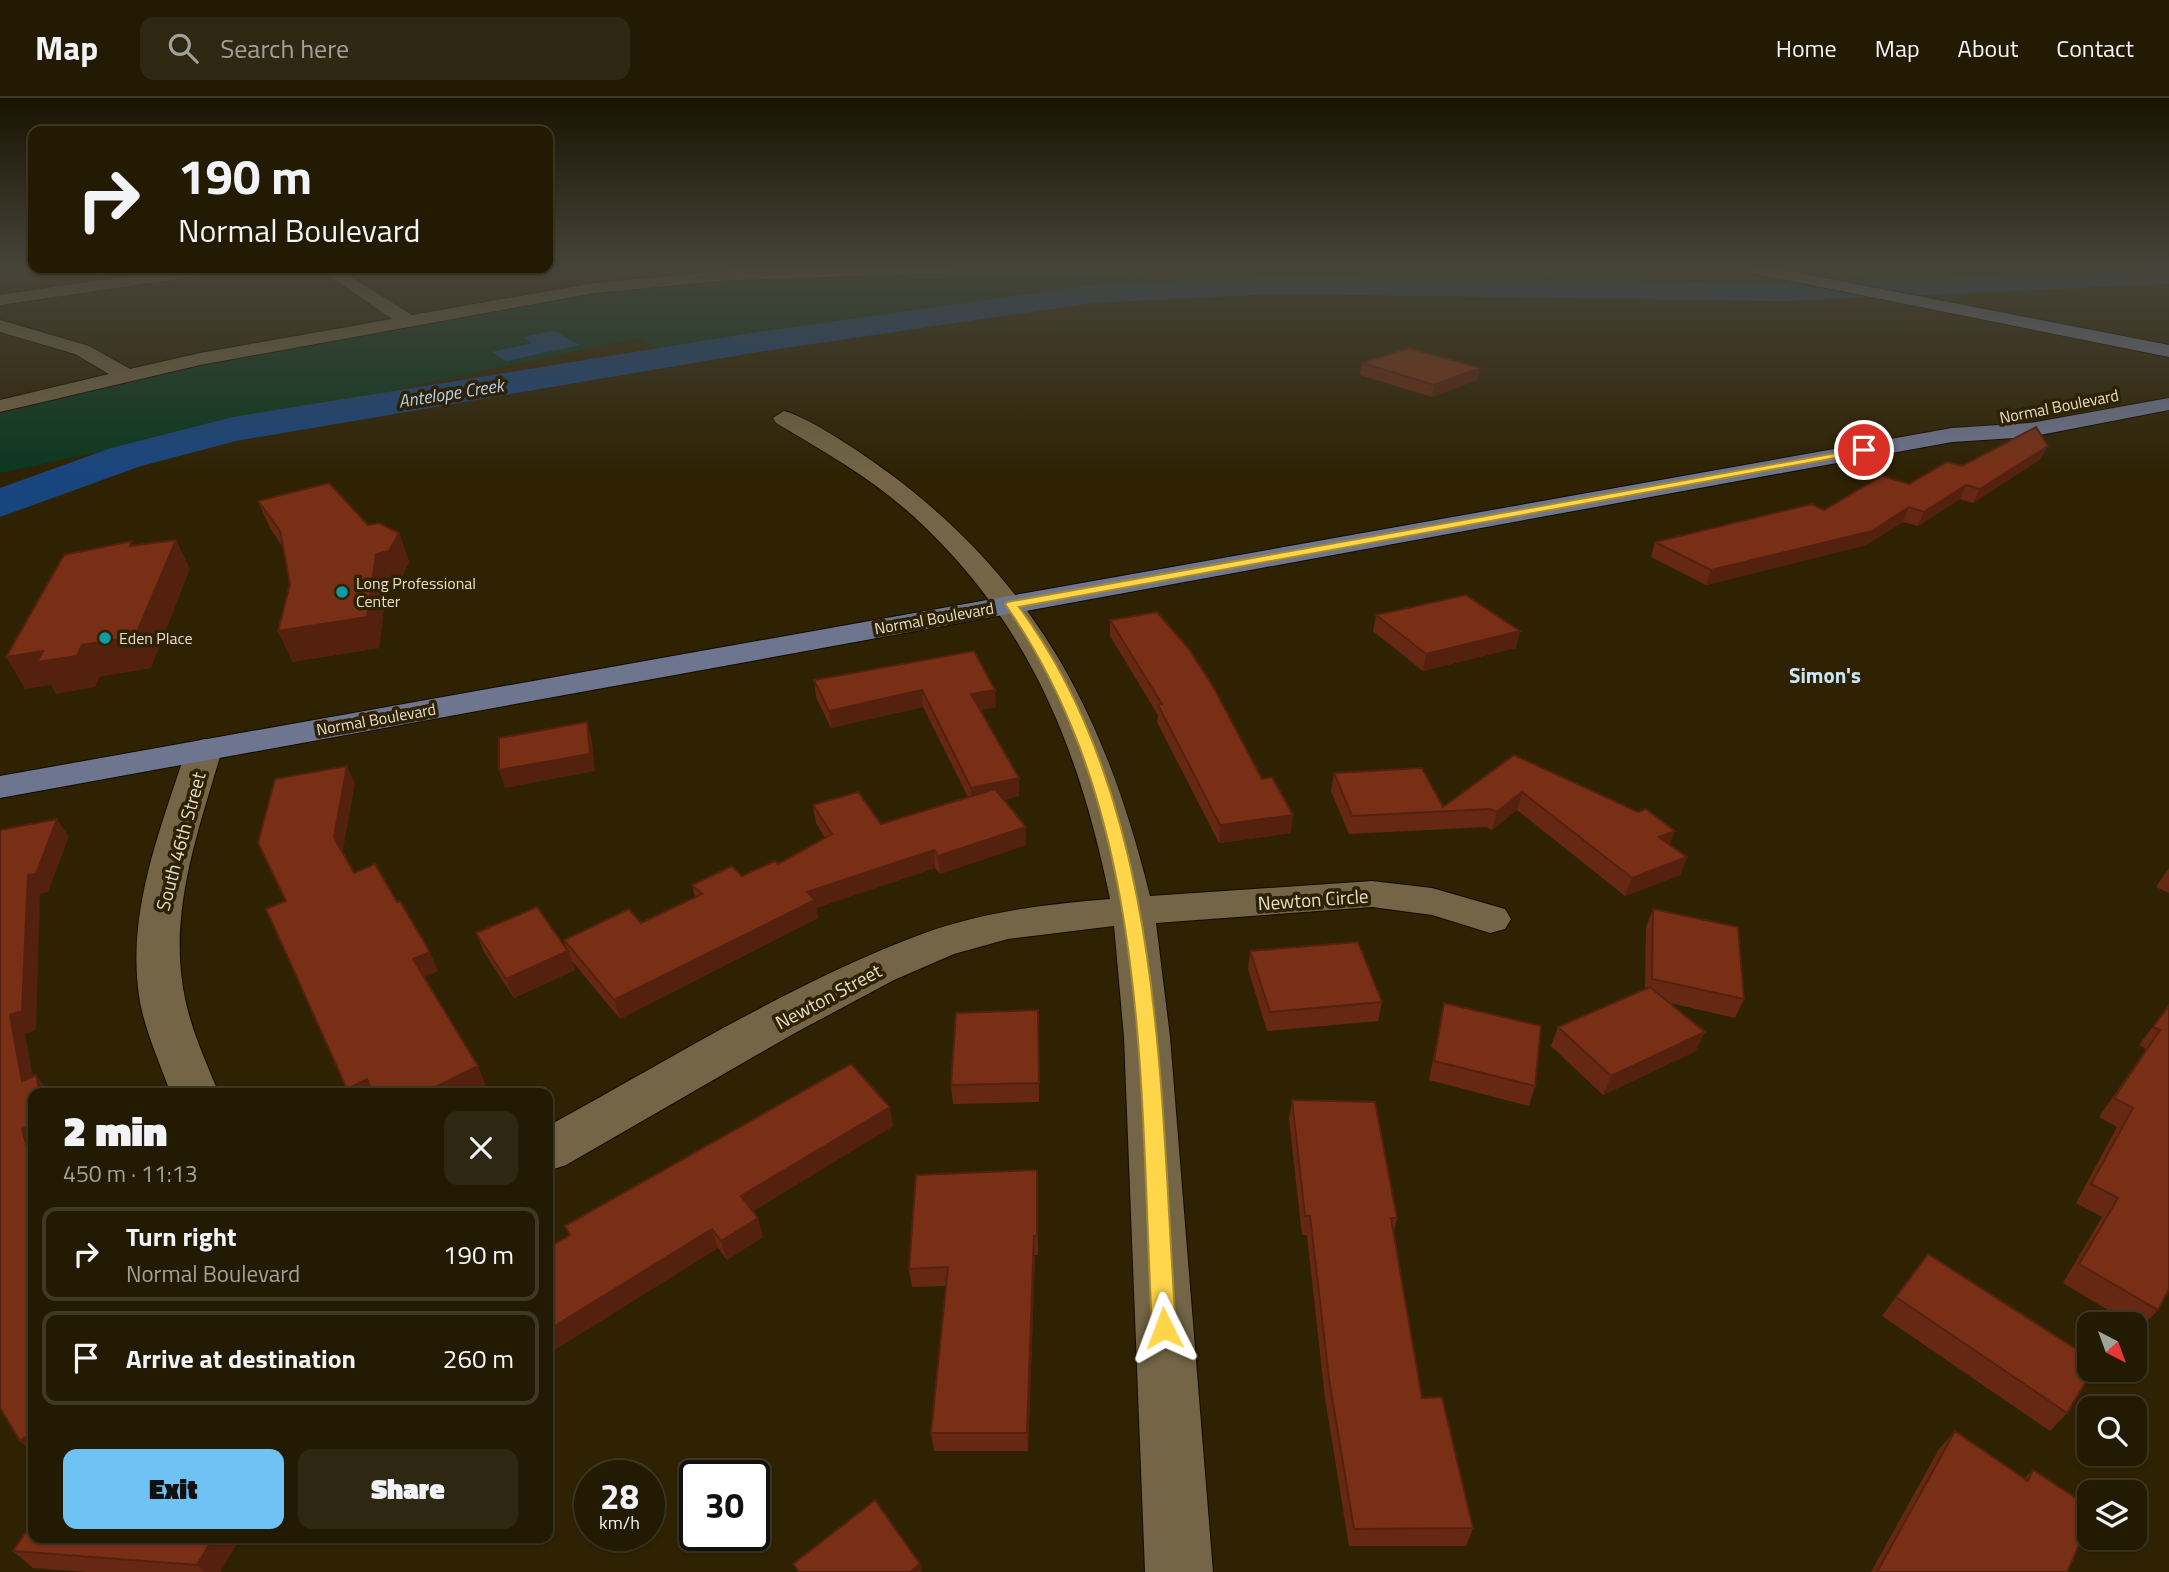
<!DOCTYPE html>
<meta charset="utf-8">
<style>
:root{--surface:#221a02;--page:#2e2711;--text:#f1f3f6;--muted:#a2a199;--line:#3f3824;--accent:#6fc2f4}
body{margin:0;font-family:"Titillium Web",sans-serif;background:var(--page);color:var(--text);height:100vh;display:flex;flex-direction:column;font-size:26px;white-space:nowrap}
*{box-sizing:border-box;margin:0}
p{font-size:23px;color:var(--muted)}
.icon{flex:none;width:38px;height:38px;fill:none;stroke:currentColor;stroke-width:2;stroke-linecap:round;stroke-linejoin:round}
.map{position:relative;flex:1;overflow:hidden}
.side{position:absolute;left:28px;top:990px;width:525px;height:455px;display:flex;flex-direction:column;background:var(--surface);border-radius:14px;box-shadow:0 2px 5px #0004,0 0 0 2px var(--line)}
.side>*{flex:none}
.top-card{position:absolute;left:28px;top:28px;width:525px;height:147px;border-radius:14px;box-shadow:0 2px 5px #0004,0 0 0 2px var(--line);background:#221a02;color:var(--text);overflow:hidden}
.needle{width:46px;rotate:139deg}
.fabs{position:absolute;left:2077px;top:1214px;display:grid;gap:14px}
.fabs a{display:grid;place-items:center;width:70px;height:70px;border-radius:14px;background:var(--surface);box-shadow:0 2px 5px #0004,0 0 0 2px var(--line);font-size:35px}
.speed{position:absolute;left:574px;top:1362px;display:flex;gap:14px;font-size:35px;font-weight:700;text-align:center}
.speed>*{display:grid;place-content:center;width:91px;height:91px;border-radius:50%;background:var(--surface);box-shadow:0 2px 5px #0004,0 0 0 2px var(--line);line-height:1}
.speed small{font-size:18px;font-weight:400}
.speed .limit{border:4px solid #111;border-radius:10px;background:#fff;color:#111}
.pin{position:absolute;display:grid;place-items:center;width:60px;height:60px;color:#fff;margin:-30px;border:4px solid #fff;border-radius:50%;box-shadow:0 2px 7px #0007}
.me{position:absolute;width:77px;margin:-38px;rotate:357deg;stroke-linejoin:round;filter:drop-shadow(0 0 5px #0008)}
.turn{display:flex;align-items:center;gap:24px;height:147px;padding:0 35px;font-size:32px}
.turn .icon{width:91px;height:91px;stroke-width:2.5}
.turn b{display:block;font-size:49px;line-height:60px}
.round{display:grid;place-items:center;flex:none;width:74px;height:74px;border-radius:14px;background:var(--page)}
.summary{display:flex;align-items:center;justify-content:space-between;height:119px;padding:0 35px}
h1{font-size:42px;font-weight:800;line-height:52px}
.primary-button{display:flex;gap:14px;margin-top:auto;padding:14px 35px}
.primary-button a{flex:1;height:80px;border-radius:14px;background:var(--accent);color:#111;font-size:28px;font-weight:800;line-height:80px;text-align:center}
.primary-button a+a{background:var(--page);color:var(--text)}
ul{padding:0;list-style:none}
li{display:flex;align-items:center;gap:21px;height:94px;margin:0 14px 10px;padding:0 21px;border:4px solid var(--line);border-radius:14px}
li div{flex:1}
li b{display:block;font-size:26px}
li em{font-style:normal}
header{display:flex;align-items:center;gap:42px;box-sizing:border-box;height:98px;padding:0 35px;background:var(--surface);border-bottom:2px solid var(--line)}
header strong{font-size:33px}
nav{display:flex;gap:38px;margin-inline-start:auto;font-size:24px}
.search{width:490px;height:63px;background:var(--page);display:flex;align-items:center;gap:18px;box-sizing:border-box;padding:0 24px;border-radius:14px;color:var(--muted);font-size:26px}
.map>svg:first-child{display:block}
</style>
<header>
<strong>Map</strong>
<div class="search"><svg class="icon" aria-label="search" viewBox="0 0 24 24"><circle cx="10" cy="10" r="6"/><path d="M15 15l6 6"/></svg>Search here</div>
<nav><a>Home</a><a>Map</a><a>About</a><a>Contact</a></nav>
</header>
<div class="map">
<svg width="2169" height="1474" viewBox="0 0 2169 1474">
<rect width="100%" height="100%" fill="#2e2203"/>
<!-- green -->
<path fill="#0b3820" d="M 950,170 L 1103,170 L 1189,193 L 998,204 L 925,212 L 770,234 L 669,256 L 639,240 L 0,375 L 0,308 L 54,294 L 632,185 Z
M 1867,170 L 1921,170 L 2026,189 C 2004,200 1976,191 1954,202 L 1840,180 Z"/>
<!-- water -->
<path fill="#19457f" d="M 554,233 L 580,247 L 506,263 L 492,254 L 532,245 L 523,239 Z"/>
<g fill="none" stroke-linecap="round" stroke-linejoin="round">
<!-- river -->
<path fill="#19457f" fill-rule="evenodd" d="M 2169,170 L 2169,186 L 1784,203 L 1279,196 L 1092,205 L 758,254 L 236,343 L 141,368 L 0,419 L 0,390 L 111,350 L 233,319 L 758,234 L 1092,187 L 1279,178 L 1784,185 Z"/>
<defs>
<path id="minor" d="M 185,170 L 225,170 L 217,175 L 0,207 L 0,197 Z
M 318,170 L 337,170 L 412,217 L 595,185 L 731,172 L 958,170 L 950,175 L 731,182 L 595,195 L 200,267 L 0,314 L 0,302 L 109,276 L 75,256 L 0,234 L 0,222 L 89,248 L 130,271 L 200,255 L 392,221 Z
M 784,313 C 813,321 864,357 889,375 C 1039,487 1106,620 1150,798 L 1372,783 L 1432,790 L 1505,811 L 1511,821 L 1505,831 L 1490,835 L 1432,817 L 1372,809 L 1156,825 L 1170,939 L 1213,1474 L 1145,1474 L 1124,939 L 1114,828 L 1008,841 L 954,856 L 894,882 L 795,935 L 566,1067 L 548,1073 L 548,1028 C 669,962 793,884 922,836 C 982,814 1046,806 1110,801 C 1079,650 1029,523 912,417 C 871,380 823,353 776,325 L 773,320 Z
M 204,641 L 216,645 L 222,652 C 198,734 166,819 186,905 C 193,936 207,966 219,996 L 171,996 C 160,966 146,935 140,904 C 125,817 160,733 186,652 L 192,645 Z"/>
<path id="major" d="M 1744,170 L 1774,170 L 2169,247 L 2169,259 L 1752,175 Z
M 2169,300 L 2169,312 L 2030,339 L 1952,344 L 0,700 L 0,678 L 1952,330 L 2030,325 Z"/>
</defs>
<!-- minor casing -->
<use href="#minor" stroke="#140b00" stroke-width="2"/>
<!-- major casing -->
<use href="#major" stroke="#140b00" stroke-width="2"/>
<!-- minor -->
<use href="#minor" fill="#736545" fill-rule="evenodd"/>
<!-- major -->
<use href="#major" fill="#6e758f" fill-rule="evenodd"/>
</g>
<!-- wall -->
<path fill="#672813" d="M 1362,265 L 1478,282 L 1432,299 L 1360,277 Z
M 2041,361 L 1973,405 L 1960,401 L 1918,428 L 1903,424 L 1866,447 L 1706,487 L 1651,459 L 1655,444 L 1824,412 L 1909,386 L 1962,368 Z
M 258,403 L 399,435 L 409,464 L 400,482 L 387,485 L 379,550 L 292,564 L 290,486 L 283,449 L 270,430 Z
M 1376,517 L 1516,550 L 1423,573 L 1373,533 Z
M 1110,522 L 1291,735 L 1219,745 L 1157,624 L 1158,617 L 1110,538 Z
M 974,553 L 996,609 L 980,612 L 1019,698 L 1003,702 L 1026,747 L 940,776 L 935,770 L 816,810 L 818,820 L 620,921 L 572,863 L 575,872 L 514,900 L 484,854 L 476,835 L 566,850 L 564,842 L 641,825 L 695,799 L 692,787 L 742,778 L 778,766 L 825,740 L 816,725 L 813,707 L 881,726 L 968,699 L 923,609 L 831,630 L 816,599 L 814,582 Z
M 1514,657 L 1670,746 L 1687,759 L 1680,777 L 1625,798 L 1517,712 L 1492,732 L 1486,729 L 1349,736 L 1331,693 L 1334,675 L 1443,709 Z
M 2169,770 L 2169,795 L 2156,789 Z
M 1653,811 L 1744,901 L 1735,920 L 1670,905 L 1696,953 L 1603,997 L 1551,948 L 1558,929 L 1645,891 L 1646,829 Z
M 1250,853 L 1382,904 L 1378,923 L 1267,933 L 1248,871 Z
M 1444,905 L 1535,988 L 1529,1008 L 1429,982 L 1440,924 Z
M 2169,907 L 2158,1212 L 2140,1231 L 2135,1228 L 2135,1227 L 2133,1227 L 2063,1185 L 2102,1119 L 2076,1105 L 2117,1029 L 2099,1019 L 2146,951 L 2139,947 Z
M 1038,912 L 1039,1004 L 953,1006 L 951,987 Z
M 1292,1002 L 1397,1120 L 1394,1133 L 1422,1300 L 1473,1430 L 1466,1448 L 1349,1448 L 1325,1300 L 1307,1137 L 1302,1137 L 1289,1021 Z
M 893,1028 L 753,1113 L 763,1139 L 727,1162 L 718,1150 L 548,1256 L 548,1150 L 569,1138 L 565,1128 Z
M 1037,1072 L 1038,1157 L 1035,1157 L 1028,1353 L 934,1353 L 931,1335 L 946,1188 L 912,1189 L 909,1171 Z
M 1928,1156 L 2067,1315 L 2050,1333 L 1882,1218 Z
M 1955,1333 L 2024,1381 L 2033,1372 L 2067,1474 L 1871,1474 L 1939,1351 Z
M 240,1440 L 220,1474 L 86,1474 L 33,1470 L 13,1453 Z"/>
<!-- shaded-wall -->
<path fill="#54210f" d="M 1480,270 L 1478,282 L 1432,299 L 1434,287 Z
M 2048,348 L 2041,361 L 1973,405 L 1980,391 Z
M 1966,387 L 1960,401 L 1918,428 L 1924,414 Z
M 1909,409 L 1903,424 L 1866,447 L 1706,487 L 1711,472 Z
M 399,435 L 409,464 L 400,482 L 387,485 L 379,550 L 292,564 L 278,533 L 376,456 Z
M 176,442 L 190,471 L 151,570 L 100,579 L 95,589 L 56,596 L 51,587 L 25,591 L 6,559 Z
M 1520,533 L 1516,550 L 1423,573 L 1426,556 Z
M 922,592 L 923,609 L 831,630 L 829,613 Z
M 995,592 L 996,609 L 972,613 L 971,596 Z
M 587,624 L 592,642 L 595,673 L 505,690 L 499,672 Z
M 347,668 L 355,686 L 342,757 L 334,739 Z
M 1019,680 L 1019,698 L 972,708 L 971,690 Z
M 1522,694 L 1517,712 L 1492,732 L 1497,714 Z
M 1293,717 L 1291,735 L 1219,745 L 1220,727 Z
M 57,721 L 69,739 L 48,794 L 40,796 L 36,932 L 25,936 L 36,996 L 22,983 L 10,917 L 28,777 Z
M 1026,729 L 1026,747 L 940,776 L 938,758 Z
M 1675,733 L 1668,751 L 1659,739 Z
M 934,752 L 935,770 L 816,810 L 818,820 L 620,921 L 614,902 L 807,794 Z
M 1687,759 L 1680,777 L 1625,798 L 1632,780 Z
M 568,853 L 575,872 L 514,900 L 506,881 Z
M 430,854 L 438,873 L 422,880 L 413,861 Z
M 1705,934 L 1696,953 L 1603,997 L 1611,978 Z
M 478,968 L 486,987 L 468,996 L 421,996 Z
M 36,977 L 50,996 L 40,996 Z
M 367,981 L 374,996 L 350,996 L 347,991 Z
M 890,1009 L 893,1028 L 747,1117 L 741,1098 Z
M 33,1026 L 33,1071 L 22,1031 Z
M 758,1120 L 763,1139 L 727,1162 L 721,1143 Z
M 712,1131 L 718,1150 L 548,1256 L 548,1232 Z
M 1034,1138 L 1035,1157 L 1028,1353 L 1027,1335 Z
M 33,1334 L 33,1356 L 20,1343 Z
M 213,1440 L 240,1440 L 220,1474 L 205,1474 L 197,1467 Z
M 920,1466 L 922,1474 L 910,1474 Z"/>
<!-- building -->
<path fill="#782f16" stroke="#54210f" stroke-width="2" d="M 1409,250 L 1480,270 L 1434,287 L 1362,265 Z
M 2036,329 L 2048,348 L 1980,391 L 1966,387 L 1924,414 L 1909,409 L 1872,433 L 1711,472 L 1655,444 L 1812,406 L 1824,412 L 1882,378 L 1909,386 L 1947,364 L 1962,368 Z
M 329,385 L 368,427 L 379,425 L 399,435 L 389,453 L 376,456 L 367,519 L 278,533 L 290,486 L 280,433 L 258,403 Z
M 176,442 L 135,539 L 82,547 L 77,558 L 37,564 L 43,553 L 6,559 L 64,457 L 132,443 L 130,448 Z
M 1466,497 L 1520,533 L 1426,556 L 1376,517 Z
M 1157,514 L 1189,551 L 1214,590 L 1262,681 L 1272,679 L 1293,717 L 1220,727 L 1158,607 L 1162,606 L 1110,522 Z
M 974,553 L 995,592 L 971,596 L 1019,680 L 971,690 L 922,592 L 829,613 L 814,582 Z
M 587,624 L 590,656 L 499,672 L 499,640 Z
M 1514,657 L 1638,714 L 1646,711 L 1675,733 L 1659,739 L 1687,759 L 1632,780 L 1522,694 L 1497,714 L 1490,711 L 1352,718 L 1334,675 L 1422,670 L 1443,709 Z
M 347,668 L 334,739 L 354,775 L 375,766 L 397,804 L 400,803 L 430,854 L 413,861 L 478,968 L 421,996 L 374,996 L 367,981 L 347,991 L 266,811 L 286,803 L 258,745 L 275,681 Z
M 995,691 L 1026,729 L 938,758 L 934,752 L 807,794 L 815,802 L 614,902 L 564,842 L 629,811 L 641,825 L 702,796 L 692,787 L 732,768 L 742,778 L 775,763 L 778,766 L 832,736 L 813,707 L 858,694 L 881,726 Z
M 57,721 L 36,776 L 28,777 L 22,913 L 10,917 L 22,983 L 36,977 L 40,996 L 33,996 L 33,1026 L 22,1031 L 33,1071 L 33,1145 L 30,1147 L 33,1151 L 33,1334 L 20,1343 L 0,1310 L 0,732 Z
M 537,809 L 568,853 L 506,881 L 476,835 Z
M 1653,811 L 1738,829 L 1744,901 L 1652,881 Z
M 1358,844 L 1382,904 L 1270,914 L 1250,853 Z
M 1650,889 L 1705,934 L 1611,978 L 1558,929 Z
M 1444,905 L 1541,928 L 1535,988 L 1434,963 Z
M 2169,907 L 2169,1191 L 2158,1212 L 2079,1166 L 2118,1100 L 2091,1086 L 2133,1010 L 2114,1000 L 2160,932 L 2153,929 Z
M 1038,912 L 1039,985 L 951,987 L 956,915 Z
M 851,966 L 890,1009 L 741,1098 L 758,1120 L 721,1143 L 712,1131 L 548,1232 L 548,1150 L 570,1137 L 565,1128 Z
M 1292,1002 L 1375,1004 L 1397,1120 L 1391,1120 L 1422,1300 L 1442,1299 L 1473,1430 L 1354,1431 L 1329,1281 L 1310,1118 L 1305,1118 Z
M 1037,1072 L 1037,1138 L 1034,1138 L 1027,1335 L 931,1335 L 948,1169 L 909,1171 L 916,1077 Z
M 1928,1156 L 2090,1260 L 2090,1272 L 2093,1272 L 2067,1315 L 1896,1199 Z
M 1955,1333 L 2028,1383 L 2033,1372 L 2090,1409 L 2090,1423 L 2067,1474 L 1877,1474 Z
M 875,1402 L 920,1466 L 910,1474 L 799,1474 L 793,1466 Z
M 33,1423 L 33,1440 L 213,1440 L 197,1467 L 13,1453 Z"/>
<!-- sky -->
<linearGradient id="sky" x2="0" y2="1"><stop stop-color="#191302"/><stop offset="0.45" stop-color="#464439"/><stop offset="1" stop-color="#464439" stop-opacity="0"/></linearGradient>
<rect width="2169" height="376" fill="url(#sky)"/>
<!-- route -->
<path fill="#ffd54a" stroke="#a68a30" stroke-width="2" d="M 1864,350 L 1868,354 L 1019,509 C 1167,709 1159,993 1176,1230 L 1172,1238 L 1164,1242 L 1155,1238 L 1152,1230 C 1139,986 1152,716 1005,506 L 1007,504 Z"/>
<!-- markers -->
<g fill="#0f9aa8" stroke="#2e2203" stroke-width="2.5">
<circle cx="342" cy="494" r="7"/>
<circle cx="105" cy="540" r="7"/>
</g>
<g text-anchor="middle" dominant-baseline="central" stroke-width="7" stroke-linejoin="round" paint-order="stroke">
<!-- far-street labels -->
<g font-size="16" fill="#e6decd" stroke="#2e2203">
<text transform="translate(2059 308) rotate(-11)">Normal Boulevard</text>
<text transform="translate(934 520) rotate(-10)">Normal Boulevard</text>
<text transform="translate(376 621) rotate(-10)">Normal Boulevard</text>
</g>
<!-- far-poi labels -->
<g font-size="16" fill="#e6decd" stroke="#2e2203" text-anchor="start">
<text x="356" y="485">Long Professional<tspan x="356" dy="18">Center</tspan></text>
<text x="119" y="540">Eden Place</text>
</g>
<!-- far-water labels -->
<g font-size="18" font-style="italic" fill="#b5cef1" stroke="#2e2203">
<text transform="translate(451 295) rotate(-9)">Antelope Creek</text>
</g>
<!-- street labels -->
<g font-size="19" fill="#e6decd" stroke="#2e2203">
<text transform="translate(180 743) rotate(-75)">South 46th Street</text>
<text transform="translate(1313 801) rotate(-4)">Newton Circle</text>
<text transform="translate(828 898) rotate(-28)">Newton Street</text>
</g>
<!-- neighbourhood labels -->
<g font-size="21" font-weight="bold" fill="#cae6f9" stroke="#2e2203">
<text x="1825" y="577">Simon's</text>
</g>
</g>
</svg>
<div class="fabs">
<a><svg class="needle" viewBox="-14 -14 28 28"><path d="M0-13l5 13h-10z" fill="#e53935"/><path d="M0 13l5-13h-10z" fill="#a2a199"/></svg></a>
<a><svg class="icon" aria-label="search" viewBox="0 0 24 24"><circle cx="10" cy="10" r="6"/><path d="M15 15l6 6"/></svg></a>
<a><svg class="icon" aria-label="layers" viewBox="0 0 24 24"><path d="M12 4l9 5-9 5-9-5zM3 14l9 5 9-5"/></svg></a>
</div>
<div class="speed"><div>28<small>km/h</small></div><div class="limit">30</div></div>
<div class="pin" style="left:1864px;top:352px;background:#d93025"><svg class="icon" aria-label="arrive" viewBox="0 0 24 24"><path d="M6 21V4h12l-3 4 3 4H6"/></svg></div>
<svg class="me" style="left:1164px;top:1230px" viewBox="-20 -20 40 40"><path d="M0-17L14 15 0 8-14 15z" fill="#ffd54a" stroke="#fff" stroke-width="4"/></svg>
<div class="top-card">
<div class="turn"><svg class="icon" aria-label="right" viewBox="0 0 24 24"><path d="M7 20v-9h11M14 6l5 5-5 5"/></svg><div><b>190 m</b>Normal Boulevard</div></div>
</div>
<section class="side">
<div class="summary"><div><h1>2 min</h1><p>450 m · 11:13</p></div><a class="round"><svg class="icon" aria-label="close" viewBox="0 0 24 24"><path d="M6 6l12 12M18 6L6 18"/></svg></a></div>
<ul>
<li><svg class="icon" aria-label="right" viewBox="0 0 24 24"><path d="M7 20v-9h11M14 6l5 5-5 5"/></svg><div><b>Turn right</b><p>Normal Boulevard</p></div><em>190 m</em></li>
<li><svg class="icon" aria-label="arrive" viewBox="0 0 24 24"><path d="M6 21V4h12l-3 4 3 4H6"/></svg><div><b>Arrive at destination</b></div><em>260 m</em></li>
</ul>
<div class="primary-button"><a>Exit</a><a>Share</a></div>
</section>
</div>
